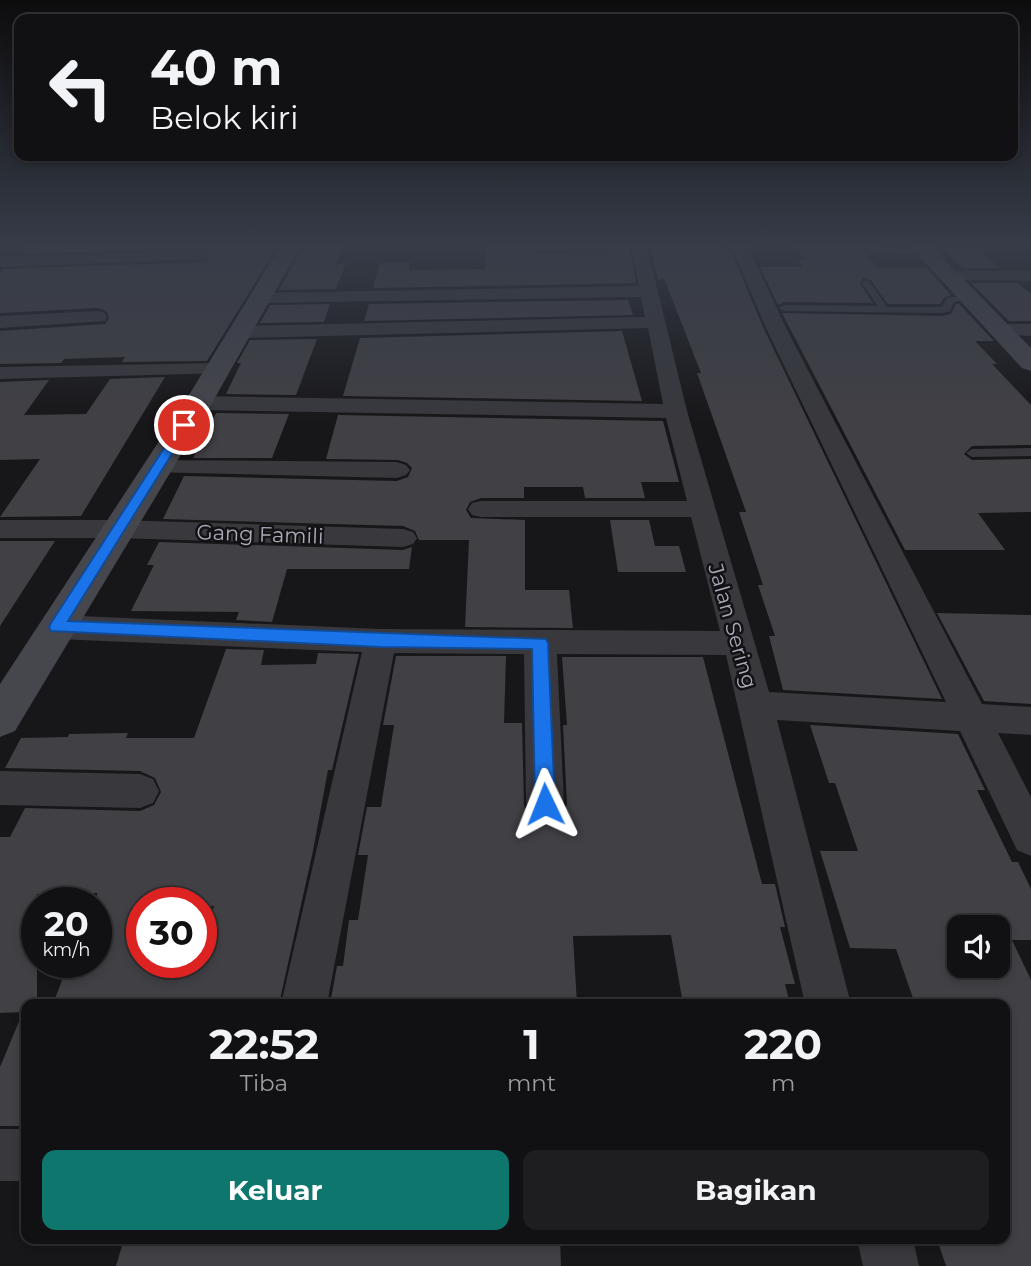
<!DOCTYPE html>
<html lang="id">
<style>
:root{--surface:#111012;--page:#1e1e20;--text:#f1f3f6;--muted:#9c9d9f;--line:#303032;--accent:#0f766e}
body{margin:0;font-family:Montserrat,sans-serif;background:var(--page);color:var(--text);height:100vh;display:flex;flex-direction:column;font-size:26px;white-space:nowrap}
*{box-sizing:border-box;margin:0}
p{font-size:23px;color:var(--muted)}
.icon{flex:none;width:38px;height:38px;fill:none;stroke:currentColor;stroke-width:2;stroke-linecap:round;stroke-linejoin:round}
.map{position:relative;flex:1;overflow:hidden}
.side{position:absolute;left:21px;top:999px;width:989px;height:245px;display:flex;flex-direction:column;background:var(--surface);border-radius:14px;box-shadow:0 4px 10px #0003,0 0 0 2px var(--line)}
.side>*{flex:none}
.hud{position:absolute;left:14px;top:14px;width:1004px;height:147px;border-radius:14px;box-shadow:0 4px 10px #0003,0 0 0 2px var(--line);background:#111012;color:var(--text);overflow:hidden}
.tools{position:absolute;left:947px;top:915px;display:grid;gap:14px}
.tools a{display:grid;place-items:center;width:63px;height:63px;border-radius:14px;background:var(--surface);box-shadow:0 4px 10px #0003,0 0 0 2px var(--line);font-size:35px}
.speed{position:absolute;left:21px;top:887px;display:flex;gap:14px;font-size:35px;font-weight:700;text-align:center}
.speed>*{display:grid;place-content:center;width:91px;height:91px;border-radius:50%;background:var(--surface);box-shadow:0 4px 10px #0003,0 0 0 2px var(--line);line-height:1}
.speed small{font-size:18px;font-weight:400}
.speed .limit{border:10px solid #d22;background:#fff;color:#111}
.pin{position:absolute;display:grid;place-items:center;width:60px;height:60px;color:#fff;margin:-30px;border:4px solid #fff;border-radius:50%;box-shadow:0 2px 7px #0007}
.me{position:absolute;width:77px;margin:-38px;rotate:358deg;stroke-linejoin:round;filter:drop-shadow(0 0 5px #0008)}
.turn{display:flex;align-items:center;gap:24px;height:147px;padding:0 21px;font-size:32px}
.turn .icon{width:91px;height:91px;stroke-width:2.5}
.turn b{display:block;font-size:49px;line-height:60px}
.eta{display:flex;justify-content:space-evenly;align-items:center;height:119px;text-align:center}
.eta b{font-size:42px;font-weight:700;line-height:49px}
.action{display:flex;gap:14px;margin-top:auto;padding:14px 21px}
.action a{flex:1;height:80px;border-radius:14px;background:var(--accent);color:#fff;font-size:28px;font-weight:700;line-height:80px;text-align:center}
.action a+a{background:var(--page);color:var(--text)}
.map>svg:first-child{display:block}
</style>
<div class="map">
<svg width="1031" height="1266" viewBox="0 0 1031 1266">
<rect width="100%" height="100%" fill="#171618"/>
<!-- building -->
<path fill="#414045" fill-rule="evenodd" d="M 30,247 L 277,247 L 207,361 L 122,362 L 125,357 L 64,359 L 61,363 L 0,364 L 0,331 L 105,324 L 109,318 L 107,312 L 98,308 L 0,313 L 0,273 L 4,269 L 206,262 L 210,257 L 208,252 L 200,248 L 22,254 Z
M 303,247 L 342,247 L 336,264 L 346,263 L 336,289 L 279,290 Z
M 486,247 L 529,247 L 535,253 L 608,252 L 614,247 L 629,247 L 636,283 L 373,288 L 380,263 L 410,262 L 409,270 L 485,269 Z
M 650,247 L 721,247 L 724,252 L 731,252 L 764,329 L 942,699 L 783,690 L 769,636 L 775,636 L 758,585 L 763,585 L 739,512 L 746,512 L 697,373 L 701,373 L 664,278 L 658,280 Z
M 797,247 L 860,247 L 878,268 L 927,268 L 951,295 L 945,297 L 940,304 L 888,304 L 871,280 L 863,278 L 860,284 L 873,303 L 784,302 L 778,305 L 760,267 L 803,267 L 798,260 L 806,260 Z
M 977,248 L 1000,268 L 957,268 L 963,268 L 942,249 Z
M 971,283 L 1018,283 L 1031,294 L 1031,321 L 1009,321 Z
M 628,300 L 633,315 L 364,321 L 369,304 Z
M 330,304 L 324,322 L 260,323 L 270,305 Z
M 956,304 L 959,304 L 994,341 L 975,341 L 997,364 L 992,364 L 1031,405 L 1031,445 L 972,446 L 964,454 L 972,460 L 1031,459 L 1031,512 L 978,513 L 1005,550 L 905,550 L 782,313 L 942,316 L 951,314 Z
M 622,331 L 642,401 L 343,396 L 360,338 Z
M 317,339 L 296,395 L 226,394 L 241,363 L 237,363 L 250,340 Z
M 165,377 L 81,516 L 0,517 L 40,459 L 0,460 L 0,382 L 49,380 L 24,415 L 86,414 L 110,379 Z
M 216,413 L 289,414 L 272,458 L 193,458 Z
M 338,415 L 663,421 L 679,482 L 641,482 L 645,498 L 585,498 L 583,487 L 524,487 L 524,498 L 481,498 L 470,502 L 466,510 L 471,518 L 525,520 L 525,590 L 569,590 L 573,628 L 465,627 L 469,540 L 419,540 L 415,531 L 403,526 L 163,519 L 184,476 L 397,481 L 408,477 L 412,468 L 407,463 L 398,460 L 326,459 Z
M 610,520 L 649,520 L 655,546 L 679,546 L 686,572 L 618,572 Z
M 0,541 L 55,541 L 0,626 Z
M 159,542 L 403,550 L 412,547 L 409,569 L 287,569 L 272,622 L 236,620 L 239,612 L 131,611 L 154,565 L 147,565 Z
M 937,613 L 1031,615 L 1031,704 L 984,701 Z
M 226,649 L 264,650 L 261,665 L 316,664 L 318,653 L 359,654 L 332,770 L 328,770 L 313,851 L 279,1004 L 53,1004 L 69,962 L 96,962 L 97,893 L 37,894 L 37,1004 L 26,1004 L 26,1126 L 0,1126 L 0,1067 L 23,1012 L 0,1013 L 0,837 L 10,837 L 25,808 L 140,811 L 154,805 L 161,792 L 155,778 L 140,771 L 5,768 L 21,738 L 68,737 L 69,734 L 128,733 L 126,738 L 194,738 ZM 142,903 L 201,903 L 201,906 L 214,906 L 201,962 L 142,962 Z
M 396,656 L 506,656 L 504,723 L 522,723 L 524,805 L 530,818 L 544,823 L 560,818 L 567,804 L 563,725 L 567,725 L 562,657 L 703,657 L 762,884 L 775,884 L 785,927 L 780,927 L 795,984 L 785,984 L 790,1004 L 683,1004 L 671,935 L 573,936 L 577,1004 L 330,1004 L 337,966 L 343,966 L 349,920 L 358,920 L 368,855 L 358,855 L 367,807 L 381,807 L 394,725 L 383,725 Z
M 810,725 L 958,734 L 985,790 L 977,790 L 1012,862 L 1018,862 L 1031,889 L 1031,940 L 1012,940 L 1031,980 L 1031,1266 L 946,1266 L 937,1239 L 1004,1239 L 1004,1004 L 915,1004 L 896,949 L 850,948 L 820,851 L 858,851 L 835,783 L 829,783 ZM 959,928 L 998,928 L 998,966 L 959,966 Z
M 124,1239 L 560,1239 L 561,1266 L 116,1266 Z"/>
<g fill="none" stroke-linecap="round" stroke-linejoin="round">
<!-- lane -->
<path fill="#38383d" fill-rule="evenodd" d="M 532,247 L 612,247 L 608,249 L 535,250 Z
M 865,247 L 926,250 L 930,252 L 926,254 L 883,253 Z
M 863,281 L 869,281 L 887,307 L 942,307 L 947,298 L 970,295 L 975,298 L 954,302 L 950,311 L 942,313 L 784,311 L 779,308 L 784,305 L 878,306 L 862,283 Z
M 1031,448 L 1031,456 L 972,457 L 966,453 L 972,449 Z"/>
<!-- street -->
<path fill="#38383d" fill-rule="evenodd" d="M 631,247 L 647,247 L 687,411 L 769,692 L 946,702 L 766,328 L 732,247 L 748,247 L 786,328 L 982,704 L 1031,707 L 1031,735 L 998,733 L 1031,797 L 1031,856 L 1017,850 L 960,731 L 777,720 L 851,1004 L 805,1004 L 726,655 L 557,654 L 564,804 L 559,816 L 545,821 L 531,816 L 526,804 L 524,654 L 394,653 L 327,1004 L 281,1004 L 362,652 L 57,639 L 46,635 L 41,627 L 46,619 L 57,615 L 380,629 L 720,631 L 691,517 L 481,517 L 472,515 L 468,509 L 472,503 L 481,501 L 687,501 L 666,418 L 198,410 L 190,408 L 187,403 L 190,398 L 198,396 L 663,404 L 648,328 L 241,338 L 231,332 L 241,326 L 645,317 L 641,297 L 259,303 L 250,298 L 259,293 L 639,286 Z
M 200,251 L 206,253 L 208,256 L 206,259 L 0,267 L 0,257 Z
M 950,271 L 1031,271 L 1031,281 L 944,280 L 941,276 Z
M 98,311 L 105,313 L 107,317 L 105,321 L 0,328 L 0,316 Z
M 1000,324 L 1031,324 L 1031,336 L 993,334 L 990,330 L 993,326 Z
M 219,363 L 226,365 L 229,369 L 226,373 L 0,379 L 0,367 Z
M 157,460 L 397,462 L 406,465 L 410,470 L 406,475 L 397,478 L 148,472 L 145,467 L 148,462 Z
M 0,520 L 117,520 L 403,529 L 413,532 L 417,538 L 413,544 L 403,547 L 117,538 L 0,538 Z
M 0,771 L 140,774 L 153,779 L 159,791 L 153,803 L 140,808 L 0,805 Z
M 0,1129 L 26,1129 L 26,1181 L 0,1181 Z
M 857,1239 L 913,1239 L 919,1266 L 863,1266 Z"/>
<!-- secondary -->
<path fill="#46464d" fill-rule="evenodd" d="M 280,247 L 300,247 L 212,403 L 15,731 L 0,737 L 0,684 L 184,403 Z
M 911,247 L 932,247 L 1031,348 L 1031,371 L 1022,368 Z"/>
</g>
<!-- sky -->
<linearGradient id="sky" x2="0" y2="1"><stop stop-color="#0d0c0d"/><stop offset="0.58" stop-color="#363c48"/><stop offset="1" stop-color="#363c48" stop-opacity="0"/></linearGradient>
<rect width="1031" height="424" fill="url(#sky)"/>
<!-- route -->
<path fill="#1a73e8" stroke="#114b97" stroke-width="2" d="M 184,421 L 190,425 L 68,621 L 546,639 L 548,643 L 555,804 L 552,810 L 545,812 L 538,810 L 535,804 L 532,649 L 380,647 L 51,631 L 49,627 L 51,623 L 179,425 Z"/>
<g text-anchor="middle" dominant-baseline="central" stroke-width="5" stroke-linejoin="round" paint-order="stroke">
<!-- street labels -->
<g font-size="21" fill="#a9abb8" stroke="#121113">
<text transform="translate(260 534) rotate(2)">Gang Famili</text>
<text transform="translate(733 626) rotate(74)">Jalan Sering</text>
</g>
</g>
</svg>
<div class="tools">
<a><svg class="icon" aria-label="sound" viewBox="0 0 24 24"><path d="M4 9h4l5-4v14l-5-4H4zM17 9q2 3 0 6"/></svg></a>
</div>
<div class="speed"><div>20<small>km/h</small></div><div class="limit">30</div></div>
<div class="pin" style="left:184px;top:425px;background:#d93025"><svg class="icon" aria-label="arrive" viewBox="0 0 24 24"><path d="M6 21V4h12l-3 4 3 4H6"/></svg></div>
<svg class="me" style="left:545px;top:804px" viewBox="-20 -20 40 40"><path d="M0-17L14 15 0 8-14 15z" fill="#1a73e8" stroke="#fff" stroke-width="4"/></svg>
<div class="hud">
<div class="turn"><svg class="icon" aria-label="left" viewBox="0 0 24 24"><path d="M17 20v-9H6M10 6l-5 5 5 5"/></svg><div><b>40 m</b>Belok kiri</div></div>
</div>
<section class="side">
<div class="eta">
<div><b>22:52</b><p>Tiba</p></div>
<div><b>1</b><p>mnt</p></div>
<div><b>220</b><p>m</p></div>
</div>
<div class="action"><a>Keluar</a><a>Bagikan</a></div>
</section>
</div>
